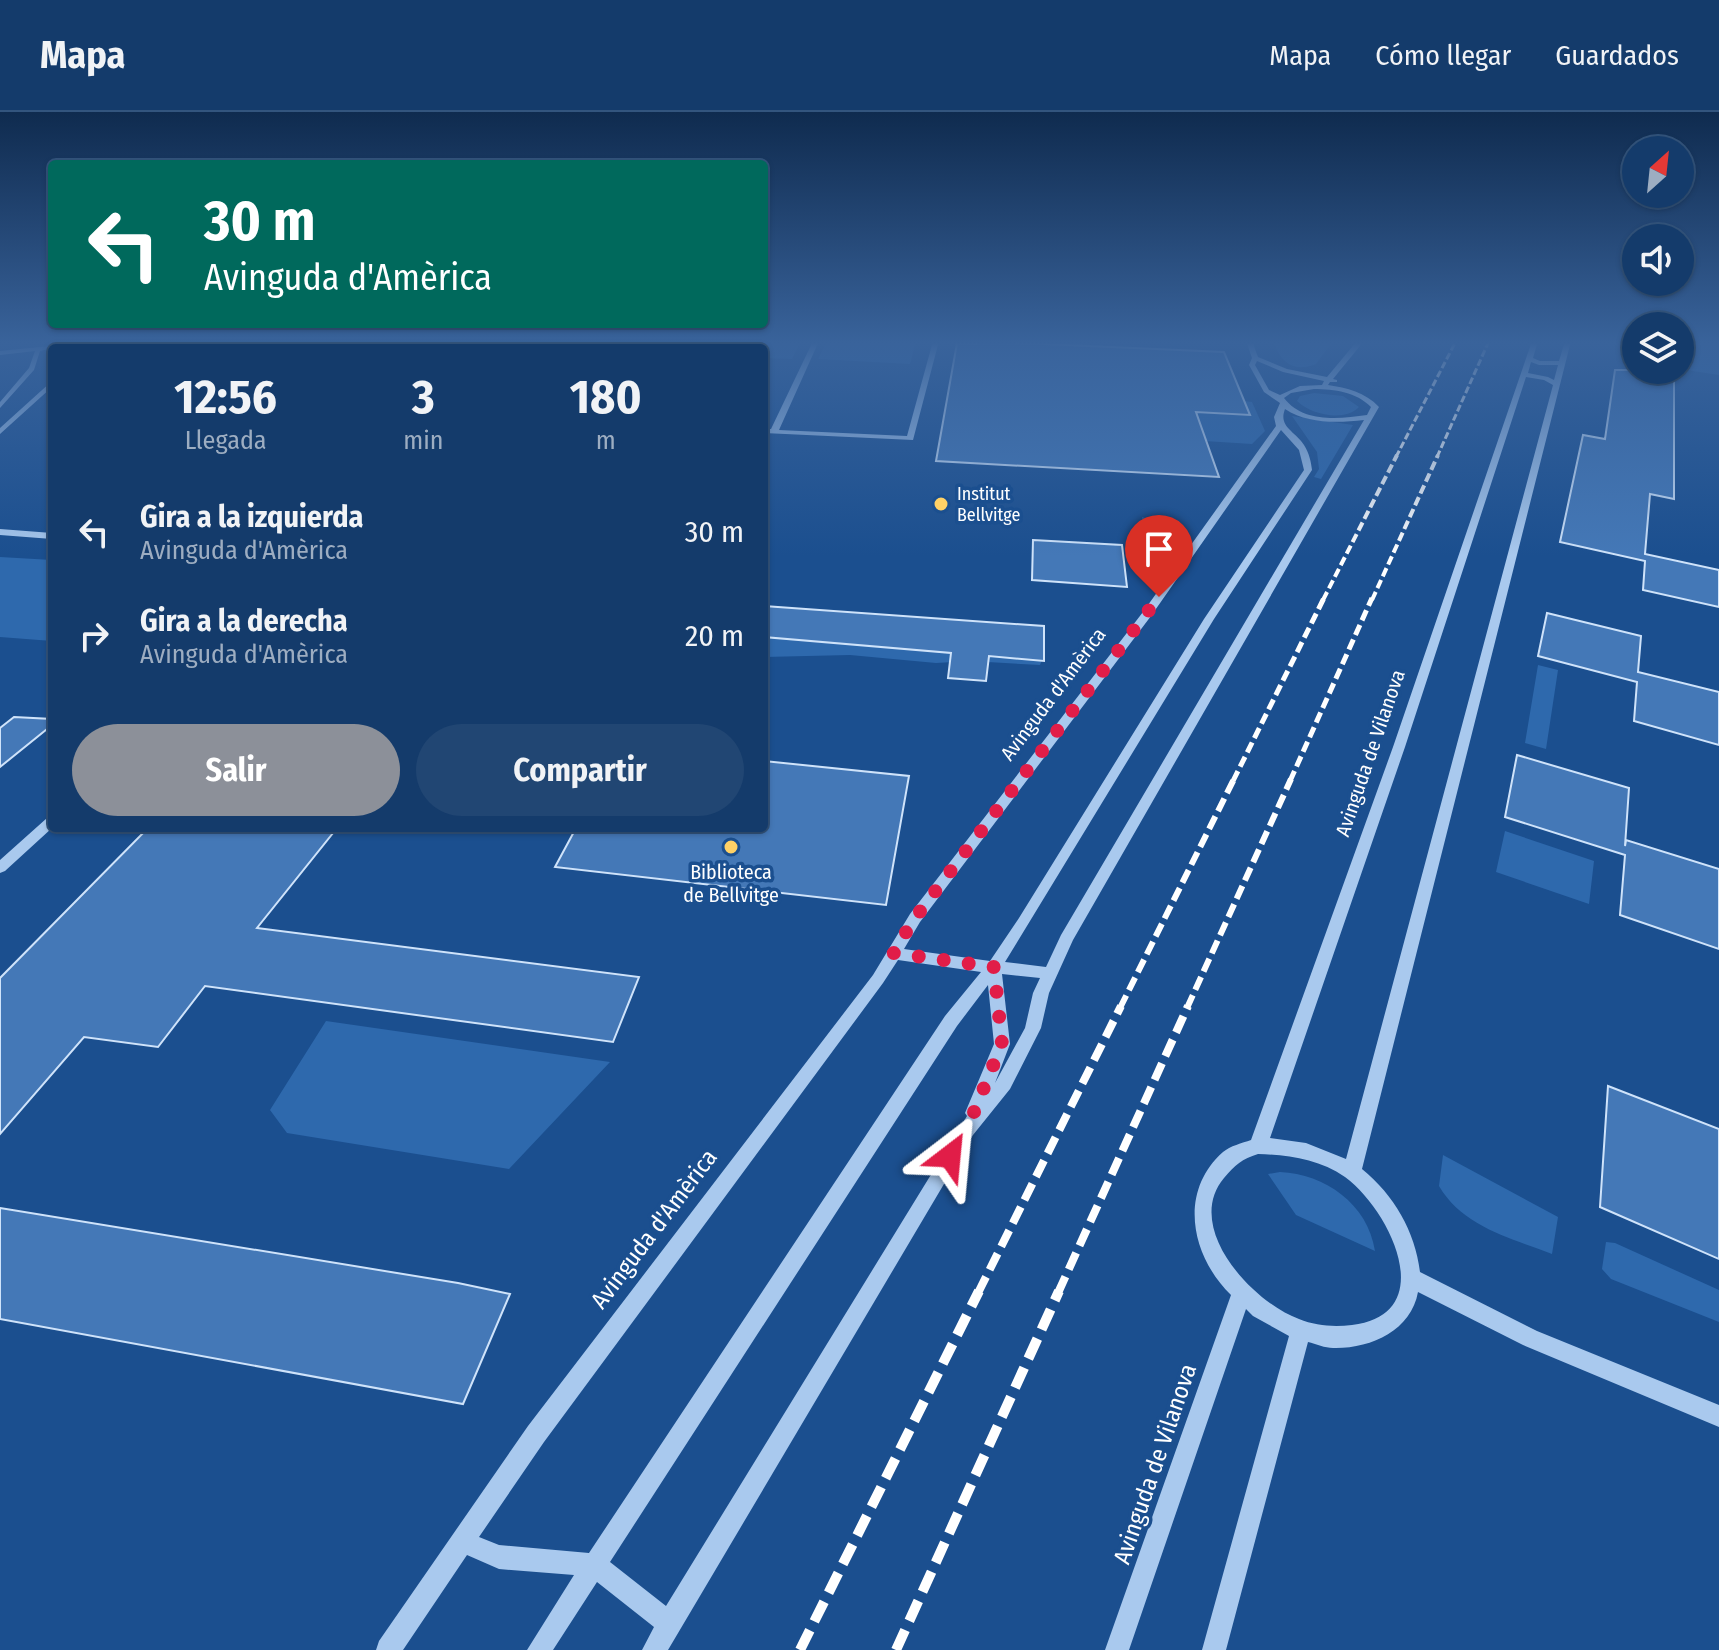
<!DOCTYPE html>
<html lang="es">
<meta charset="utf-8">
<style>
:root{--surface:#143b6b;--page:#214673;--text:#f1f3f6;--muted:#9dadc1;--line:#33557e;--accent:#8c9099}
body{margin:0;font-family:"Fira Sans Condensed",sans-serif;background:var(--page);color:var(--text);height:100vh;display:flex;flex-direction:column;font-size:30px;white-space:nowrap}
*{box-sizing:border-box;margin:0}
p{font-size:26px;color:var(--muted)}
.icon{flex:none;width:44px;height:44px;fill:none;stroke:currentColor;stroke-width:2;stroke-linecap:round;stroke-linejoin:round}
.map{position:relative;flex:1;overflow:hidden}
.details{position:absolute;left:48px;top:232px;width:720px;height:488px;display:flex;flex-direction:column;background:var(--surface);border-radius:8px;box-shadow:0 2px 6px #0004,0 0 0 2px var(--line)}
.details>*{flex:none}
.top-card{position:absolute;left:48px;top:48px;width:720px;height:168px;border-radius:8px;box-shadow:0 2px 6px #0004,0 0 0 2px var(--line);background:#00695c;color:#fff;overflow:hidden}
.needle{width:52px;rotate:27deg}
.controls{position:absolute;left:1622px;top:24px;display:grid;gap:16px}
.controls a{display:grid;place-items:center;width:72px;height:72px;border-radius:50%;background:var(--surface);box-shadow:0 2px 6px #0004,0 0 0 2px var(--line);font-size:40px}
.pin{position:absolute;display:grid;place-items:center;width:68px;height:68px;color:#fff;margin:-82px -34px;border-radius:50% 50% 50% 0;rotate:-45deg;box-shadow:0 0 8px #0007}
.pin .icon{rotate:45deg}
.me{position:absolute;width:88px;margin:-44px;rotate:29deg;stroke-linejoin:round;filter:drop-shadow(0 0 6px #0008)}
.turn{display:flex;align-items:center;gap:28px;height:168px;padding:0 24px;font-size:36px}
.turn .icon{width:104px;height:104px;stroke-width:2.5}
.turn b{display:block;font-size:56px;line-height:68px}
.eta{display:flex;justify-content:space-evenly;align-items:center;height:136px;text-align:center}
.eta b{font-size:48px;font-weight:700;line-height:56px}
.button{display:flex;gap:16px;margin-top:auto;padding:16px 24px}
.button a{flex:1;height:92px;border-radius:48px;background:var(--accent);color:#fff;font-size:32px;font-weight:700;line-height:92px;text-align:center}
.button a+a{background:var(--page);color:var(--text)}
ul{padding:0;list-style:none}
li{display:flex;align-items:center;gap:24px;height:104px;padding:0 24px}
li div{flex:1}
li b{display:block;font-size:30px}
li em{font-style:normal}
header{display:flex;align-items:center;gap:48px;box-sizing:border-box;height:112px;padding:0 40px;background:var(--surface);border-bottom:2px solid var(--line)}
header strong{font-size:38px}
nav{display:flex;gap:44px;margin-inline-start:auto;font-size:28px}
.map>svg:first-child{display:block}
</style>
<header>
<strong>Mapa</strong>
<nav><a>Mapa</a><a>Cómo llegar</a><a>Guardados</a></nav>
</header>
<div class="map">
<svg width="1719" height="1538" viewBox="0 0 1719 1538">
<rect width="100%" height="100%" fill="#1b4f8f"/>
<!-- green -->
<path fill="#2e69ad" d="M 746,229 L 801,229 L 792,247 L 764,246 L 764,236 L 741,236 Z
M 827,229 L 916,229 L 910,252 L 818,247 Z
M 1273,229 L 1333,229 L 1316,252 C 1292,261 1281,250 1273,229 Z
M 1680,229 L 1719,229 L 1719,263 L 1680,257 Z
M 1314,281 L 1343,284 L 1359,295 C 1345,310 1311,303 1297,289 L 1300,284 Z
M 947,288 L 1249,303 L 1244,289 L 1252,290 L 1265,319 L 1252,332 L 1126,324 L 1107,299 L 946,291 Z
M 1292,304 L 1353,313 L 1321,367 L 1314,365 L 1319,357 L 1317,340 Z
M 1142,405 L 1183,418 L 1175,429 L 1144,426 Z
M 0,445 L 52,448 L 52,529 L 0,525 Z
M 764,525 L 1032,548 L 1044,543 L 1040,553 L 970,549 L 936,551 L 850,543 L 764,545 Z
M 1538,553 L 1558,558 L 1546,637 L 1525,631 Z
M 1505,719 L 1594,749 L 1589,792 L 1496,760 Z
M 326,909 L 610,950 L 509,1057 L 287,1021 L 270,998 Z
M 1443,1043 L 1558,1105 L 1552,1142 C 1511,1126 1463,1115 1439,1074 Z
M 1280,1060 C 1325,1062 1368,1092 1375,1139 L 1296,1103 L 1268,1062 Z
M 1606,1130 L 1615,1131 L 1719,1178 L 1719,1210 L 1611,1167 L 1602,1157 Z"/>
<!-- building -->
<path fill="#4478b7" stroke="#cfe3fa" stroke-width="2" d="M 976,229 L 1224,240 L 1250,303 L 1196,300 L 1219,365 L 936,349 L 957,231 L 976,232 Z
M 1615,258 L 1674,258 L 1674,387 L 1650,382 L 1645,442 L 1719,458 L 1719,495 L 1643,478 L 1645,449 L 1560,430 L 1583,323 L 1605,327 Z
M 1033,428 L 1122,433 L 1127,475 L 1032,468 Z
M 764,494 L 1044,514 L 1044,549 L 989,544 L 986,569 L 948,566 L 951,541 L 764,525 Z
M 1547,501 L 1641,524 L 1638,560 L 1719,580 L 1719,633 L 1634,609 L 1637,570 L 1538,544 Z
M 14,605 L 52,607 L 52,613 L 0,655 L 0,616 Z
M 1517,643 L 1629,676 L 1625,734 L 1626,728 L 1719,757 L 1719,837 L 1620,803 L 1625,743 L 1505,705 Z
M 764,649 L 909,664 L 886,793 L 555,755 L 576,716 L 764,716 Z
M 148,716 L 337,716 L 257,816 L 639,865 L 613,930 L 205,874 L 158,935 L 84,925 L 0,1022 L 0,866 Z
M 1608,974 L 1719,1017 L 1719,1147 L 1600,1095 Z
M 0,1096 L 458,1171 L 510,1182 L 463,1292 L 0,1207 Z"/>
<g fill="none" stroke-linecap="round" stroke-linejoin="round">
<!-- minor -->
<path fill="#a9c9ee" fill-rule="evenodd" d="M 136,229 L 239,229 L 338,236 L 199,231 L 52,236 L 40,239 L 34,258 L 0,296 L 0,290 L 29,256 L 35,239 L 0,243 L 0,239 L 78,231 Z
M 451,229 L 458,229 L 450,236 L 443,236 Z
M 813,229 L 819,229 L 779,318 L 907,324 L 933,229 L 939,229 L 913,328 L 764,321 L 764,317 L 771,317 Z
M 1246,229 L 1252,229 L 1258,245 L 1287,257 L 1327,265 L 1357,229 L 1364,229 L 1333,267 L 1337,268 L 1337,270 L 1330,270 L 1328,273 C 1347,276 1365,280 1379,295 L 1073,828 L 1049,881 L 1041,916 L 1010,977 L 973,1023 L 668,1538 L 642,1538 L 654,1515 L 597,1470 L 553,1538 L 527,1538 L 574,1463 L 499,1457 L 467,1443 L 403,1538 L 376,1538 L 379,1529 L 528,1314 L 873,863 L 910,802 L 1143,500 L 1276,314 L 1274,305 L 1280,291 L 1264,280 L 1249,253 L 1252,246 ZM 1257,249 L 1283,260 L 1324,269 L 1322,273 L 1300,274 L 1280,283 L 1269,278 L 1255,253 ZM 1314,277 C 1335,277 1356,280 1371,295 L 1367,303 C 1339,307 1303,311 1284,286 L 1291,281 ZM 1285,297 C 1308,312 1337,311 1364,308 L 1061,823 L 1046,855 L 1005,850 L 1214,507 L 1312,358 C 1311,349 1309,341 1304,333 C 1295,319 1278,315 1285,297 ZM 1281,318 L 1299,338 L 1304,358 L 1204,507 L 1019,806 L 990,849 L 904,837 L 920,810 L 1151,504 ZM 898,848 L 981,860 L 945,904 L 589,1441 L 499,1433 L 479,1425 L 544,1330 L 883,871 ZM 1002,862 L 1040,866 L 1033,881 L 1025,916 L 995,971 L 1010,932 ZM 988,873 L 994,932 L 965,1001 L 967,1004 L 666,1494 L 610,1450 L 957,914 Z
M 1532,229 L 1538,229 L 1533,246 L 1540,249 L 1559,249 L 1565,229 L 1571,229 L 1362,1057 C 1394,1083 1415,1119 1420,1160 L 1537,1219 L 1719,1293 L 1719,1315 L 1523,1233 L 1418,1180 C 1411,1219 1370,1237 1333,1236 C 1325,1236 1316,1232 1308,1230 L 1226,1538 L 1202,1538 L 1289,1224 L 1253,1204 L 1246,1197 L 1129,1538 L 1105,1538 L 1231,1183 C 1191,1144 1178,1080 1223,1040 C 1230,1034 1242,1031 1251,1028 L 1393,635 ZM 1531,250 L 1539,253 L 1558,253 L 1554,268 L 1548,265 L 1528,261 ZM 1526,265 L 1544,268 L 1553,273 L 1346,1047 L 1306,1031 L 1270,1026 L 1405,635 ZM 1258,1042 C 1288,1043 1319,1047 1345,1065 C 1390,1098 1441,1202 1352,1213 C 1334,1215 1316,1214 1299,1207 C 1252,1190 1183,1115 1224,1066 C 1235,1053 1242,1047 1258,1042 Z
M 52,269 L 52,275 L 0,322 L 0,316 Z
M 0,417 L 52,421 L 52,427 L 0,423 Z
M 52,705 L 52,716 L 5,759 L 0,761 L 0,748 L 47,706 Z"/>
<!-- rail-far5 -->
<path stroke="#fff" stroke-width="3" stroke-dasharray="7 3" stroke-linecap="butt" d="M 1396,345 L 1456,229
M 1437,345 L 1489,229"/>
<!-- rail-far4 -->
<path stroke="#fff" stroke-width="4" stroke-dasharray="9 4" stroke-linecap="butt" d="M 1323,488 L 1397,343
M 1372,488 L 1438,343"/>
<!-- rail-far3 -->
<path stroke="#fff" stroke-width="5" stroke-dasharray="11 5" stroke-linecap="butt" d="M 1233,669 L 1324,486
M 1290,669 L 1372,486"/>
<!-- rail-far2 -->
<path stroke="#fff" stroke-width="6" stroke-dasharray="14 6" stroke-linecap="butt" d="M 1120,896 L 1234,667
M 1187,896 L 1291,667"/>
<!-- rail-far1 -->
<path stroke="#fff" stroke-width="8" stroke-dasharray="18 8" stroke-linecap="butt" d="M 978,1181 L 1121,894
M 1058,1181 L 1188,894"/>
<!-- rail -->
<path stroke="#fff" stroke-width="10" stroke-dasharray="22 10" stroke-linecap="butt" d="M 800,1538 L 979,1179
M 896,1538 L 1059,1179"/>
</g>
<!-- sky -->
<linearGradient id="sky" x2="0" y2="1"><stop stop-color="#0f2b4f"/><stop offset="0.52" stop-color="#39639b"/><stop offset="1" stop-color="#39639b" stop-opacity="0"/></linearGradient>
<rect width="1719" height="444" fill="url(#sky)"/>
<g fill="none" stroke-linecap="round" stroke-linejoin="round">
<!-- route -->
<path stroke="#e11d48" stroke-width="14" stroke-dasharray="0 25.2" d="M 950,1044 L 967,1017 L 1002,932 L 994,855 L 893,841 L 915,806 L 1159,485"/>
</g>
<!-- markers -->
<g fill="#ffd166" stroke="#1b4f8f" stroke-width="3">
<circle cx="941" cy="392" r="8"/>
<circle cx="731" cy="735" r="8"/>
</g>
<g text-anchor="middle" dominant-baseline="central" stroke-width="7" stroke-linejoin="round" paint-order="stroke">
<!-- far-poi labels -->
<g font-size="18" fill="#fff" stroke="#1b4f8f" text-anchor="start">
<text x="957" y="382">Institut<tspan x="957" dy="21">Bellvitge</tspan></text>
</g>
<!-- street labels -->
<g font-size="20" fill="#fff" stroke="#1b4f8f">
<text transform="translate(1053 582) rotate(-53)">Avinguda d'Amèrica</text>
<text transform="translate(1370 641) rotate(-71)">Avinguda de Vilanova</text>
</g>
<!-- poi labels -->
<g font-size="20" fill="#fff" stroke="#1b4f8f">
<text x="731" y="760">Biblioteca<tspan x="731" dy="23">de Bellvitge</tspan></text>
</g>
<!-- near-street labels -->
<g font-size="24" fill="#fff" stroke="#1b4f8f">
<text transform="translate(654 1117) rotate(-53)">Avinguda d'Amèrica</text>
<text transform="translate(1155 1352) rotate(-71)">Avinguda de Vilanova</text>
</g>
</g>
</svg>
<div class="controls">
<a><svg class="needle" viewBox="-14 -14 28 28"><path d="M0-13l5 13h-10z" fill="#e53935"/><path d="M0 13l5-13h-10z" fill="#9dadc1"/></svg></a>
<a><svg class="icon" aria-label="sound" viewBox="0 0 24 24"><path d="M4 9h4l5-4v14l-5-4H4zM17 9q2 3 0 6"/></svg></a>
<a><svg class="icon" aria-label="layers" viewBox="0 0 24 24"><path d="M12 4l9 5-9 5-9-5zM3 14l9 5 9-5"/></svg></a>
</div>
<div class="pin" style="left:1159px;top:485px;background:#d93025"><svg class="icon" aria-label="arrive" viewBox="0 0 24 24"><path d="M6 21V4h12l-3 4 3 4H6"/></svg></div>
<svg class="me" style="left:950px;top:1044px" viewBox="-20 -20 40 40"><path d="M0-17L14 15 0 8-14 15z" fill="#e11d48" stroke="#fff" stroke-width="4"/></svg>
<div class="top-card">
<div class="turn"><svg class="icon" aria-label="left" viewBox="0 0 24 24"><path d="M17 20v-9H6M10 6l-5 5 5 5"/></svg><div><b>30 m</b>Avinguda d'Amèrica</div></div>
</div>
<section class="details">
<div class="eta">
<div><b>12:56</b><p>Llegada</p></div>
<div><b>3</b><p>min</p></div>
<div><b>180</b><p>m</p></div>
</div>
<ul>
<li><svg class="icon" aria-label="left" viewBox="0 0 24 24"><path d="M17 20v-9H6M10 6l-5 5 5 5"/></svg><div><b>Gira a la izquierda</b><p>Avinguda d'Amèrica</p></div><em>30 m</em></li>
<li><svg class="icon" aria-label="right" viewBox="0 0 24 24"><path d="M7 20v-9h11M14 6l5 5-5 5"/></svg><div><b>Gira a la derecha</b><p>Avinguda d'Amèrica</p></div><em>20 m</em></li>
</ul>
<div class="button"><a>Salir</a><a>Compartir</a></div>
</section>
</div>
